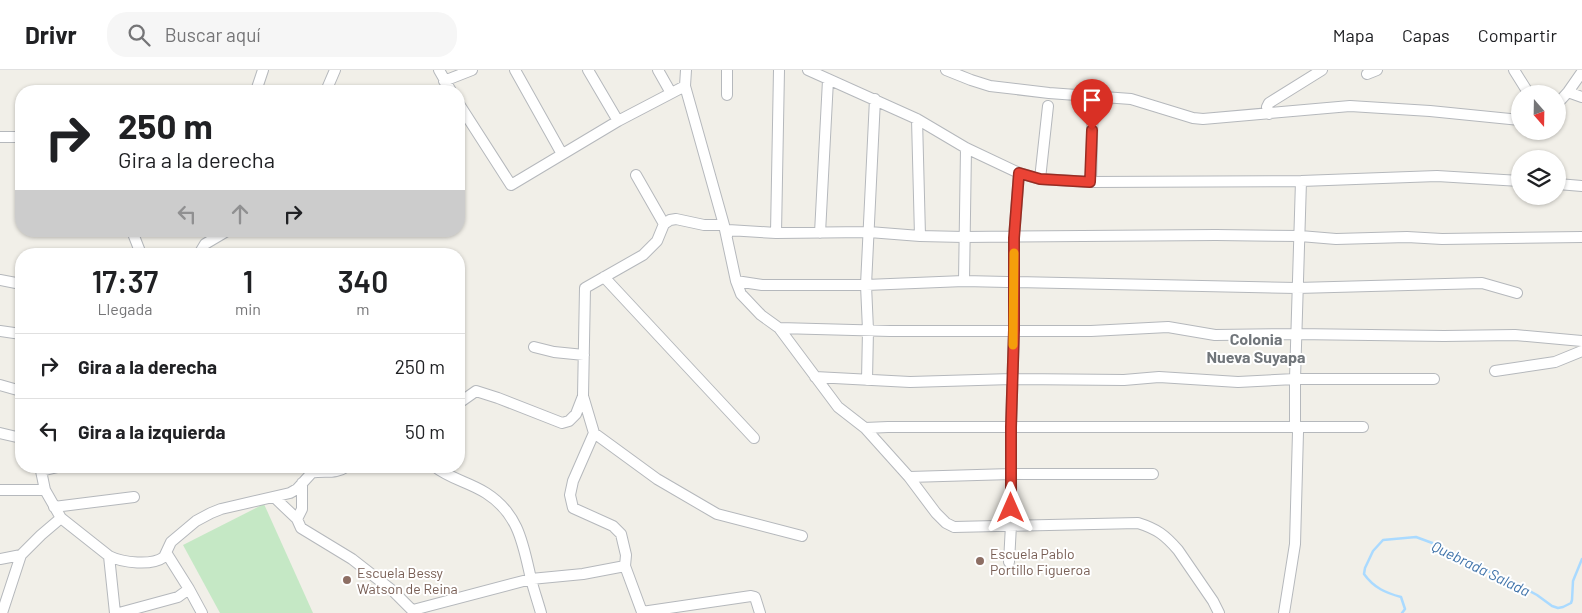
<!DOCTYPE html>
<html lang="es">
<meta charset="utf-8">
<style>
:root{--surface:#fff;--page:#f6f6f6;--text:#202124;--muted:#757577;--line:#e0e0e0}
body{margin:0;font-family:Barlow,sans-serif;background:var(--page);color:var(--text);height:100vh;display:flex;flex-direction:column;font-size:19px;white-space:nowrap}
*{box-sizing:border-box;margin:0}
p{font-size:16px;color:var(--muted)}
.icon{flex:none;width:28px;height:28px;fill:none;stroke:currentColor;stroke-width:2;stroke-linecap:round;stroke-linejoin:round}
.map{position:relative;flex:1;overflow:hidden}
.sheet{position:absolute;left:15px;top:178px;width:450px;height:225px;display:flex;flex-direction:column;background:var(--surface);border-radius:20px;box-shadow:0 1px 4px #0004}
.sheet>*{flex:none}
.banner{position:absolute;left:15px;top:15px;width:450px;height:152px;border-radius:20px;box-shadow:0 1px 4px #0004;background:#fff;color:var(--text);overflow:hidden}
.needle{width:32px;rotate:160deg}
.fabs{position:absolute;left:1511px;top:15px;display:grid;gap:10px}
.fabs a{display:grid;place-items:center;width:55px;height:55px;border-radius:50%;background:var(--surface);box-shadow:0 1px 4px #0004;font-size:25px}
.pin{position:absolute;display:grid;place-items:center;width:42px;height:42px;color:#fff;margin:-51px -21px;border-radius:50% 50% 50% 0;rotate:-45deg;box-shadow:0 0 5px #0007}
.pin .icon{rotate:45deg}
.me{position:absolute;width:55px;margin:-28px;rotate:0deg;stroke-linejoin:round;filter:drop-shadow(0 0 4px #0008)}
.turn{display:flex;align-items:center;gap:18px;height:105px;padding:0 20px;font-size:22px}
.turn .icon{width:65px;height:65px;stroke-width:2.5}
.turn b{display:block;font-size:35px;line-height:42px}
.lanes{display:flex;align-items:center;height:48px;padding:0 20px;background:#0003;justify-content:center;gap:25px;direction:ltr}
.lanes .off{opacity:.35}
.eta{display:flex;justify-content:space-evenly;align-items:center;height:85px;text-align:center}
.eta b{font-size:30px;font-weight:600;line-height:35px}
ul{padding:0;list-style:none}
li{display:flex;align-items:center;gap:15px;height:65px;padding:0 20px;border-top:1px solid var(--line)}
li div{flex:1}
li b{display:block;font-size:19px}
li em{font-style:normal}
header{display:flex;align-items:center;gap:30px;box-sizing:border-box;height:70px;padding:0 25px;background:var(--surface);border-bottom:1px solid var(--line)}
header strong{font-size:24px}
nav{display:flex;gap:28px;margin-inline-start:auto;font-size:18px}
.search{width:350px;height:45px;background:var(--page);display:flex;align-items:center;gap:12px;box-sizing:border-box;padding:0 18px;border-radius:20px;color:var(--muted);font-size:19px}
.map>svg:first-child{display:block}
</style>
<header>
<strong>Drivr</strong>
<div class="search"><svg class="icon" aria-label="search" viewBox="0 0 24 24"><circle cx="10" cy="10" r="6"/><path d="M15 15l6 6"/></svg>Buscar aquí</div>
<nav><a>Mapa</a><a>Capas</a><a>Compartir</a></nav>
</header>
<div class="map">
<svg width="1582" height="543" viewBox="0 0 1582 543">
<rect width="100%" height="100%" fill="#f1efe8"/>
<!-- pitch -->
<path fill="#c5e8c5" d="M 264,434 L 313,543 L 220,543 L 183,475 Z"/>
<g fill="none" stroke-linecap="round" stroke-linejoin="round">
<!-- stream -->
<path stroke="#aadaff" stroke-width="2.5" d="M 1402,543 L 1405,539 L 1401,527 C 1386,523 1374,518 1364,504 L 1365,498 L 1373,481 L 1383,470 L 1416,467 L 1435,474 L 1465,491 L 1513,512 L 1537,525 L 1552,536 L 1558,538 L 1563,537 L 1571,533 L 1572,530 L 1573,511 L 1582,489"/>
<defs>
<path id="minor" d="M 439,0 L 451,21
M 515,0 L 562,84
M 588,0 L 618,51
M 658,0 L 671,23
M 686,0 L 685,16 L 724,155 L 736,211 L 741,224 L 761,245 L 779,258 L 838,337 L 865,358 L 909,407 L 936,443 L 946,453 L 954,457 L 1138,453 C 1157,459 1165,465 1178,480 L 1213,531 L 1219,543
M 808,0 L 917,49 L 966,78 L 1019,103 L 1040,109 L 1091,112 L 1301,111 L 1437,106 L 1520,111
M 946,0 L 971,10 L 990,16 L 1049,23 L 1131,29 L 1193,48 L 1203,49 L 1350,36 L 1430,41 L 1520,50
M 1514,0 L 1529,24
M 1367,4 L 1377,0
M 444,11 L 472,0
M 256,21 L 263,0
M 326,21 L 335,0
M 1568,22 L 1582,27
M 727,25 L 727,0
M 1558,33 L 1568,22 L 1582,2
M 459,34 L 511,115 L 618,51 L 685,16
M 1269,44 L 1267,37 L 1269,33 L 1322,0
M 917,49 L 920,166
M 0,67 L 21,67
M 636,105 L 664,154
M 1040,109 L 1048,36
M 1091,112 L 1093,26
M 1558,114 L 1582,116
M 132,161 L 141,184
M 776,163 L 779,0
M 820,163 L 828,10
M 727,166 L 728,160 L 776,163 L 869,162 L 920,166 L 964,167 L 1216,165 L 1300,166 L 1336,169 L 1407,167 L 1442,169 L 1582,167
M 199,184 L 205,174 L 227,161
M 604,207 L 754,368
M 0,210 L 21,214
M 736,211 L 762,215 L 866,215 L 964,211 L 1297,218 L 1482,213 L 1517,223
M 964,211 L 966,78
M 779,258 L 890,261 L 1091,261 L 1168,257 L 1215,265 L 1296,264 L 1444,266 L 1515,265 L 1582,271
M 0,261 L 21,264
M 534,277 L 554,282 L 584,285
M 1495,301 L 1555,292 L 1582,281
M 815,307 L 910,312 L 1012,309 L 1124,310 L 1159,307 L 1238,312 L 1295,309 L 1434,309
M 867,310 L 868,260 L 866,215 L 875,29
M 0,315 L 21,321
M 583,326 L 594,363 L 657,409 L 717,444 L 802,466
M 459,333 L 476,321 L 498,328 L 562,353 L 569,351 L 576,344 L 583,326 L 585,218 L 643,185 L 657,171 L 664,154 L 670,150 L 676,149 L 704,155 L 724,155
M 865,358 L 888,357 L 1363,357
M 0,363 L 21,368
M 594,363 L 573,411 L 570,425 L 573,438 L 613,456 L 621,464 L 626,485 L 625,496 L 642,542 L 751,526 L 755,527 L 760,543
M 40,396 L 45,420 L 61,448 L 109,486 C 123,493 152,496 164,487 L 171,472 L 196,451 L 211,443 L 221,439 L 290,423 L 297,419 L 318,396
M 434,396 C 450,409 469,412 486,423 C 519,444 523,474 531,509 C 534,521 538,532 541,543
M 41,401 L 62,396
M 311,403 C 326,400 334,405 348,396
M 909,407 L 1011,404 L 1153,404
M 0,420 L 45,420
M 275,428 L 297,449 L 301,458 L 352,489 L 393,521 L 415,543
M 54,437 L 134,427
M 297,449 L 302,439 L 302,413
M 167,484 L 189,519 L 202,543
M 109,486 L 115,543
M 0,489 L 21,485
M 1009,492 L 1011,455 L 1011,357 L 1014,260 L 1014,168 L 1019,103
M 413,540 L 531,509 L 583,504 L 625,496
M 2,543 L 21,485 L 41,465 L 61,448
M 119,543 L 178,527 L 189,519
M 1284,543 L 1295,474 L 1298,362 L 1295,352 L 1295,309 L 1301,111"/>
</defs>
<!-- minor casing -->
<use href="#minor" stroke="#b5b8bc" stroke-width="12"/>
<!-- minor -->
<use href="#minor" stroke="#fff" stroke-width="10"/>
</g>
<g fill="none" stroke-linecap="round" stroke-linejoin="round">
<defs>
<path id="route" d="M 1011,438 L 1011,357 L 1014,260 L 1014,168 L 1019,103 L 1040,109 L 1090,112 L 1092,60"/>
</defs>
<!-- route casing -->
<use href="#route" stroke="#982c22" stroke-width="12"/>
<!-- route -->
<use href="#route" stroke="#ea4335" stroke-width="9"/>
<!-- slow -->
<path stroke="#f59e0b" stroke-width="9" d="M 1013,275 L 1014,183"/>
</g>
<!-- markers -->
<g fill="#8d6e63" stroke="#fff" stroke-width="2">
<circle cx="980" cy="491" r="5"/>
<circle cx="347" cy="510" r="5"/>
</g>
<g text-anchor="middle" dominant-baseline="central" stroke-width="4" stroke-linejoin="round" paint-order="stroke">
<!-- education labels -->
<g font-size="14" fill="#785e54" stroke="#fff" text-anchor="start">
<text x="990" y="483">Escuela Pablo<tspan x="990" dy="16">Portillo Figueroa</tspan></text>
<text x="357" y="502">Escuela Bessy<tspan x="357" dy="16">Watson de Reina</tspan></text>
</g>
<!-- water labels -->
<g font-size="15" font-style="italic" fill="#4174aa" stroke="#fff">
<text transform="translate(1481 498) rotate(26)">Quebrada Salada</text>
</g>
<!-- quarter labels -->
<g font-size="16" font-weight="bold" fill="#70757a" stroke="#fff">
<text x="1256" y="268">Colonia<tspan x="1256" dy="18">Nueva Suyapa</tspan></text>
</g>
</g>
</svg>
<div class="fabs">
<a><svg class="needle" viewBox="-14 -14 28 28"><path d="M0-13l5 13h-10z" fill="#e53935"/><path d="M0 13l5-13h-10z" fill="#757577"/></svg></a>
<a><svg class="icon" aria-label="layers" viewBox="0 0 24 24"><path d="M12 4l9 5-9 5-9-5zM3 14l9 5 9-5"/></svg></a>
</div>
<div class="pin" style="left:1092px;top:60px;background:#d93025"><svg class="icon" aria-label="arrive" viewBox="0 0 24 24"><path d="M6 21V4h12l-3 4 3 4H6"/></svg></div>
<svg class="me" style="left:1011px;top:438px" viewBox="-20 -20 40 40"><path d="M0-17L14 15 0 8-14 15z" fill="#ea4335" stroke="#fff" stroke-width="4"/></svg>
<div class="banner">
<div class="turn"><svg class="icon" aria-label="right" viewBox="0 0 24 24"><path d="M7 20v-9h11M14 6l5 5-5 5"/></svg><div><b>250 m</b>Gira a la derecha</div></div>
<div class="lanes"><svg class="icon off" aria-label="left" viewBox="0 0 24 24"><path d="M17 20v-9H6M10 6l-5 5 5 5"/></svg><svg class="icon off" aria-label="ahead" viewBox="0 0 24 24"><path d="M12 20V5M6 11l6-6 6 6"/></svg><svg class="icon" aria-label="right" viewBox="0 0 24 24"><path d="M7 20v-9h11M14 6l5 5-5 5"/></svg></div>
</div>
<section class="sheet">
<div class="eta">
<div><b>17:37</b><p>Llegada</p></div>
<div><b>1</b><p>min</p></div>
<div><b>340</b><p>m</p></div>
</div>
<ul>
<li><svg class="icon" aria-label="right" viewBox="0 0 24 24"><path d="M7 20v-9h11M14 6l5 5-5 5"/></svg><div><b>Gira a la derecha</b></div><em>250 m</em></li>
<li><svg class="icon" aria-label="left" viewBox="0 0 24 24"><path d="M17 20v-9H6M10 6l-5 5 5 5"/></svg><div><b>Gira a la izquierda</b></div><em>50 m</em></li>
</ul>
</section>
</div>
